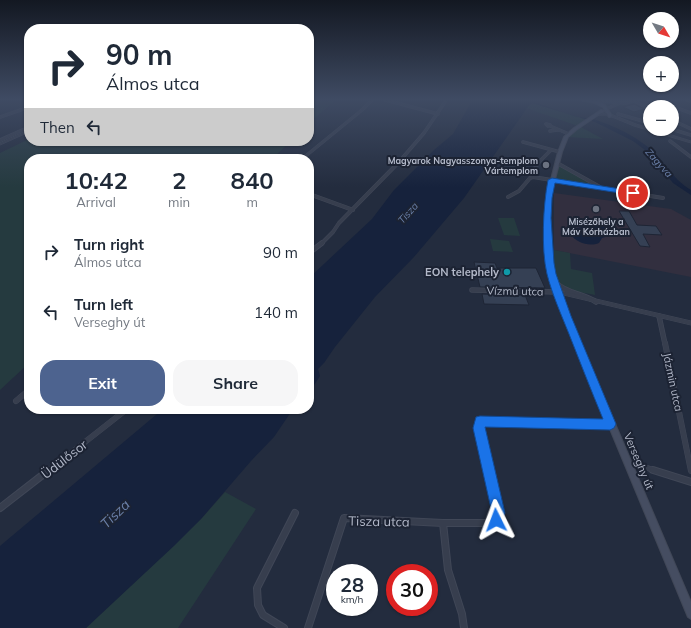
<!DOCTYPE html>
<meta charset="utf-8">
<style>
:root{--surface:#fff;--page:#f6f6f7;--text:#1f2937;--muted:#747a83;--accent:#4d638f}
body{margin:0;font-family:Mulish,sans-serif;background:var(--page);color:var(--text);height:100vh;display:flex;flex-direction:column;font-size:15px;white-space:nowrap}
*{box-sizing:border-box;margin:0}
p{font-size:13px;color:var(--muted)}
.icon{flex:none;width:22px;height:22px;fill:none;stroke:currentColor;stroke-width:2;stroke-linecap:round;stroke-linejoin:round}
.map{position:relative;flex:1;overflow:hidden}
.panel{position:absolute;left:24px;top:154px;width:290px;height:260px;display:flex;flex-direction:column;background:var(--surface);border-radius:16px;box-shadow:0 1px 3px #0004}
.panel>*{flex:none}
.guide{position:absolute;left:24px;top:24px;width:290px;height:122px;border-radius:16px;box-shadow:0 1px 3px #0004;background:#fff;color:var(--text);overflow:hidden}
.needle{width:26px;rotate:129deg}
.tools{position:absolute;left:643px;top:12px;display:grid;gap:8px}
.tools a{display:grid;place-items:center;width:36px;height:36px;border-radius:50%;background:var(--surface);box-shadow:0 1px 3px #0004;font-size:20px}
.speed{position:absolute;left:326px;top:564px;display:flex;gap:8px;font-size:20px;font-weight:700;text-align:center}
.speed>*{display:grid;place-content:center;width:52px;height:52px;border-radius:50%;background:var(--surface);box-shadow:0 1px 3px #0004;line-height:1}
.speed small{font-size:10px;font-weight:400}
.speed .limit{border:6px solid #d22;background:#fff;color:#111}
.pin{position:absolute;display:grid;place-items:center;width:34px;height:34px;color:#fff;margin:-17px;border:2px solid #fff;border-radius:50%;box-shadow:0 1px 4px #0007}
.me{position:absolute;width:44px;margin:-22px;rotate:357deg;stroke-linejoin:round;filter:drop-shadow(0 0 3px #0008)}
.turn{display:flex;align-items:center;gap:14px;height:84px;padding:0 16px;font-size:18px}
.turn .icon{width:52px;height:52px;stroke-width:2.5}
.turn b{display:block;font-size:28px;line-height:34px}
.then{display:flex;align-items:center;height:38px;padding:0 16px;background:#0003;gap:8px;font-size:15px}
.eta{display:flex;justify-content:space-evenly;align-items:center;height:68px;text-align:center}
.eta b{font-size:24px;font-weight:700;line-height:28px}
.cta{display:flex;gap:8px;margin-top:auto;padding:8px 16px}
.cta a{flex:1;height:46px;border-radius:16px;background:var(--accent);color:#fff;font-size:16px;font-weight:700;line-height:46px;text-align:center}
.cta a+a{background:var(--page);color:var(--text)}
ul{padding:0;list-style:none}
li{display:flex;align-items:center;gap:12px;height:60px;padding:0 16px}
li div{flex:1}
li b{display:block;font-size:15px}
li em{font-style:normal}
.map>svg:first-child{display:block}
</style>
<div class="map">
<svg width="691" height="628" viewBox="0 0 691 628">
<rect width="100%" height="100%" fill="#232c3e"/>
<!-- medical -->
<path fill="#322f3f" d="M 554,193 L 671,209 L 691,220 L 691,277 L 554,250 Z"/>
<!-- green -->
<path fill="#253a3f" d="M 309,99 L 337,99 L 309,123 Z
M 532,103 L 588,120 L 579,126 L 603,139 L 566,137 L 578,126 L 526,108 Z
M 29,139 L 29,141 L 291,141 L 272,159 L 29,159 L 29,363 L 0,390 L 0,153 Z
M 557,163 L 602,188 L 552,180 Z
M 498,218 L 514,218 L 520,236 L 504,235 Z
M 490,239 L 509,241 L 513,252 L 493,251 Z
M 554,250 L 570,253 L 571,269 L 592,273 L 595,295 C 583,292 559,292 555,279 C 552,271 554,258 554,250 Z
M 225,492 L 256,509 L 178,628 L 86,628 L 201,519 Z"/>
<!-- water -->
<path fill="#16223c" d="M 473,99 L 531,99 L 533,102 C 547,106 561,112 574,116 C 581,118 589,118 596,120 C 614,126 633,135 648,147 C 664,160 672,179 691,190 L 691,195 L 673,183 L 649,153 L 633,141 L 595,122 L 532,103 L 530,104 L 464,198 L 414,257 L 375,297 L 335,347 L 324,363 L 318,369 L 320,376 L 309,393 L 309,278 L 372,219 L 394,190 L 434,150 L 453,134 Z
M 593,225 L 614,228 L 616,231 L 613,235 L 602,238 L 599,243 C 589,247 577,243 570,234 L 576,228 Z
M 163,409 L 293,409 L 274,437 L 251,461 L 201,519 L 175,545 L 86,628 L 0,628 L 0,546 Z"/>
<!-- building -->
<path fill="#354054" stroke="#1e2535" d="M 634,104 L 650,112 L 650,113 L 644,109 L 634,112 L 623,107 Z
M 619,211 L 629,211 L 637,225 L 656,226 L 662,235 L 643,234 L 650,247 L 640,246 Z
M 474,262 L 495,263 L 497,268 L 536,268 L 545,288 L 480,287 Z
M 482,294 L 525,295 L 529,305 L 484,304 Z"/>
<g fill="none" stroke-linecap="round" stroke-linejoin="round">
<defs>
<path id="minor-far4" d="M 382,99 L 438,114
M 652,99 L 691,113
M 685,99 L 691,101
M 587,100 L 625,103 L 641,99
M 634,101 L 650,109
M 606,109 L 618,104
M 618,114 L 650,123
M 0,117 L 29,107
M 672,120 L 691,129
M 546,124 L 550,125 L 548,126 Z
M 550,126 L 569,134
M 671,129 L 691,135
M 550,131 L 557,130
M 0,140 L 29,127
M 670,141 L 691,157
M 523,142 L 560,152
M 302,159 L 362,110 L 373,99
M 398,163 L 424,133 L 447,99
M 538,163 L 551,150"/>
<path id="minor-far3" d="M 557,163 L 600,187
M 533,177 L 531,174 L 539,162
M 309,194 L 353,210
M 508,197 L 519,191 L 530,178 L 533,177 L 663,198
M 321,244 L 333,232 L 339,223 L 399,162"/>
<path id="minor-far2" d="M 309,253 L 322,243
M 556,283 C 567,294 583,293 596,302
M 472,290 L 557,292
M 659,316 L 665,344"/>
<path id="minor-far1" d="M 665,343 L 691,471
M 16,401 L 29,390
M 627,461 L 656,471
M 48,471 L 127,409
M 489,471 L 479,428 L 480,421 L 610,424"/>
<path id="minor" d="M 653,470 L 691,482
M 0,508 L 49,470
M 443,523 L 448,570 L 462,614 L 464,628
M 284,628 L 263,615 L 258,605 L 257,588 L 295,513
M 308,628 L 344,518 L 443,523 L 491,523 L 496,519 L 498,513 L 488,470"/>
<path id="tertiary" d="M 598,113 L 608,113 L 636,124 L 691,141 L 691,143 L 634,126 L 607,115 L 597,115 L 597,114 Z
M 29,130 L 29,132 L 0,145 L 0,143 Z
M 557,290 L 691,321 L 691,325 L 555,293 L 555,292 Z"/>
<path id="secondary" d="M 580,99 L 597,101 L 605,105 L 612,116 L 609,117 L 603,107 L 595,103 L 580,100 Z
M 601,110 L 604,111 L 576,130 L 568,137 L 562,152 L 551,195 L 550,218 L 552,263 L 556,279 L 570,318 L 691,602 L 691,619 L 688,617 L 564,318 L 550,279 L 546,263 L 546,218 L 547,195 L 558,152 L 564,137 L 574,128 Z"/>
</defs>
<!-- minor-far4 casing -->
<use href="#minor-far4" stroke="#404757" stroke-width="3.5"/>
<!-- minor-far3 casing -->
<use href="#minor-far3" stroke="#404757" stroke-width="4"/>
<!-- minor-far2 casing -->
<use href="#minor-far2" stroke="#404757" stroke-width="5.5"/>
<!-- minor-far1 casing -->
<use href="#minor-far1" stroke="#404757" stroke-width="6"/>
<!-- minor casing -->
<use href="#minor" stroke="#404757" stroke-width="8"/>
<!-- tertiary casing -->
<use href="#tertiary" stroke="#404757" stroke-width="1"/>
<!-- secondary casing -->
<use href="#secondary" stroke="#404757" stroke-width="2"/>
<!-- minor-far4 -->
<use href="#minor-far4" stroke="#373e4e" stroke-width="2.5"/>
<!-- minor-far3 -->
<use href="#minor-far3" stroke="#373e4e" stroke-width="3"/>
<!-- minor-far2 -->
<use href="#minor-far2" stroke="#373e4e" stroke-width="4"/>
<!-- minor-far1 -->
<use href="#minor-far1" stroke="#373e4e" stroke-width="5"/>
<!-- minor -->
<use href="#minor" stroke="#373e4e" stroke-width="6"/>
<!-- tertiary -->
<use href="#tertiary" fill="#373e4e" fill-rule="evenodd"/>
<!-- secondary -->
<use href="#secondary" fill="#454d61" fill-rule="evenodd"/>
</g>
<!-- sky -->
<linearGradient id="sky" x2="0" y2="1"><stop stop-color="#131822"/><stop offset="0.53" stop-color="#3f4b63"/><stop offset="1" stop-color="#3f4b63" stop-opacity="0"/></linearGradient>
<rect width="691" height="187" fill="url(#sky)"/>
<!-- route -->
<path fill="#1a73e8" stroke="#114b97" d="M 552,178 L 633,191 L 636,193 L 633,195 L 555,183 L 552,198 L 551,218 L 554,263 L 556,274 L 571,316 L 616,424 L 614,428 L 610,430 L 485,427 L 505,513 L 501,524 L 496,526 L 492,524 L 490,520 L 492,513 L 473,428 L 476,417 L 480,416 L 603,419 C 591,390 580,362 569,334 C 561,314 552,294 547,274 C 541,249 543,206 548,180 Z"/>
<!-- markers -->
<g fill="#6b7280" stroke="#1c2333" stroke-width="1.5">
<circle cx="546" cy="165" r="4"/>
<circle cx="596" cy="209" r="4"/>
</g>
<circle fill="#0f9aa8" stroke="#1c2333" stroke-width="1.5" cx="507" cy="272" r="4"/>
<g text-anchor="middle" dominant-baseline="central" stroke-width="4" stroke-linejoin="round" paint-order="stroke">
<!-- far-poi labels -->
<g font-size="9" font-weight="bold" fill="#b3b9c9" stroke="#1c2333" text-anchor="end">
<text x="538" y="160">Magyarok Nagyasszonya-templom<tspan x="538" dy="10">Vártemplom</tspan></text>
<text x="596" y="221" text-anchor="middle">Misézőhely a<tspan x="596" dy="10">Máv Kórházban</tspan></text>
</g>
<!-- far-water labels -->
<g font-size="10" font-style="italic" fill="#6b80a9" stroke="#1c2333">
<text transform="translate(659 163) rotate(48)">Zagyva</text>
<text transform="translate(408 213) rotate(-48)">Tisza</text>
</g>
<!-- poi labels -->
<g font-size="11" font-weight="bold" fill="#b3b9c9" stroke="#1c2333" text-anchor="end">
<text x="499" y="272">EON telephely</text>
</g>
<!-- street labels -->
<g font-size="11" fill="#b3b9c9" stroke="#1c2333">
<text transform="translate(515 291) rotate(1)">Vízmű utca</text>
<text transform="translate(673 382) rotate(78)">Jázmin utca</text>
<text transform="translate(639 461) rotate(67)">Verseghy út</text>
</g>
<!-- near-street labels -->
<g font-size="13" fill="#b3b9c9" stroke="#1c2333">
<text transform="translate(64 459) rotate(-38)">Üdülősor</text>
<text transform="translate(379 521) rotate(1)">Tisza utca</text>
</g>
<!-- near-water labels -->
<g font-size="14" font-style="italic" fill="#6b80a9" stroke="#1c2333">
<text transform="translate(115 514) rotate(-44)">Tisza</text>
</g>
</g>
</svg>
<div class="tools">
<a><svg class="needle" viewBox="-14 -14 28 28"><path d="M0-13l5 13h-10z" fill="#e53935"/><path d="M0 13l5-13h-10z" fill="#747a83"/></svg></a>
<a>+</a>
<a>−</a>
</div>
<div class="speed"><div>28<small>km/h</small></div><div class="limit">30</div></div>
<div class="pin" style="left:633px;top:193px;background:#d93025"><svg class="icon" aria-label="arrive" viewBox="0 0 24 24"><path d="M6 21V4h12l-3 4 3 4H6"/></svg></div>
<svg class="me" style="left:496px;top:520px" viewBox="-20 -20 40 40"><path d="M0-17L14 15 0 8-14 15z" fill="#1a73e8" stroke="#fff" stroke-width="4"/></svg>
<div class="guide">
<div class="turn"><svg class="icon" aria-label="right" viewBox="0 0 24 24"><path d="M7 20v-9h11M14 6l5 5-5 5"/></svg><div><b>90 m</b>Álmos utca</div></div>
<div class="then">Then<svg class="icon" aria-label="left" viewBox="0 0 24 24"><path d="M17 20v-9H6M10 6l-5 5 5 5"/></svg></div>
</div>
<section class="panel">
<div class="eta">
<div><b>10:42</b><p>Arrival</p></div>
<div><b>2</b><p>min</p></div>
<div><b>840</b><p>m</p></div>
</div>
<ul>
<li><svg class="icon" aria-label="right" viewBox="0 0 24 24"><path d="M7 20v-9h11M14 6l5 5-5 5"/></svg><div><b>Turn right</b><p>Álmos utca</p></div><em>90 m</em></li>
<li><svg class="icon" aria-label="left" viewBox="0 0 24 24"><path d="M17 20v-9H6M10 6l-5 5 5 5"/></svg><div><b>Turn left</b><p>Verseghy út</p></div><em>140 m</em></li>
</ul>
<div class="cta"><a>Exit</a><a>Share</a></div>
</section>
</div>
